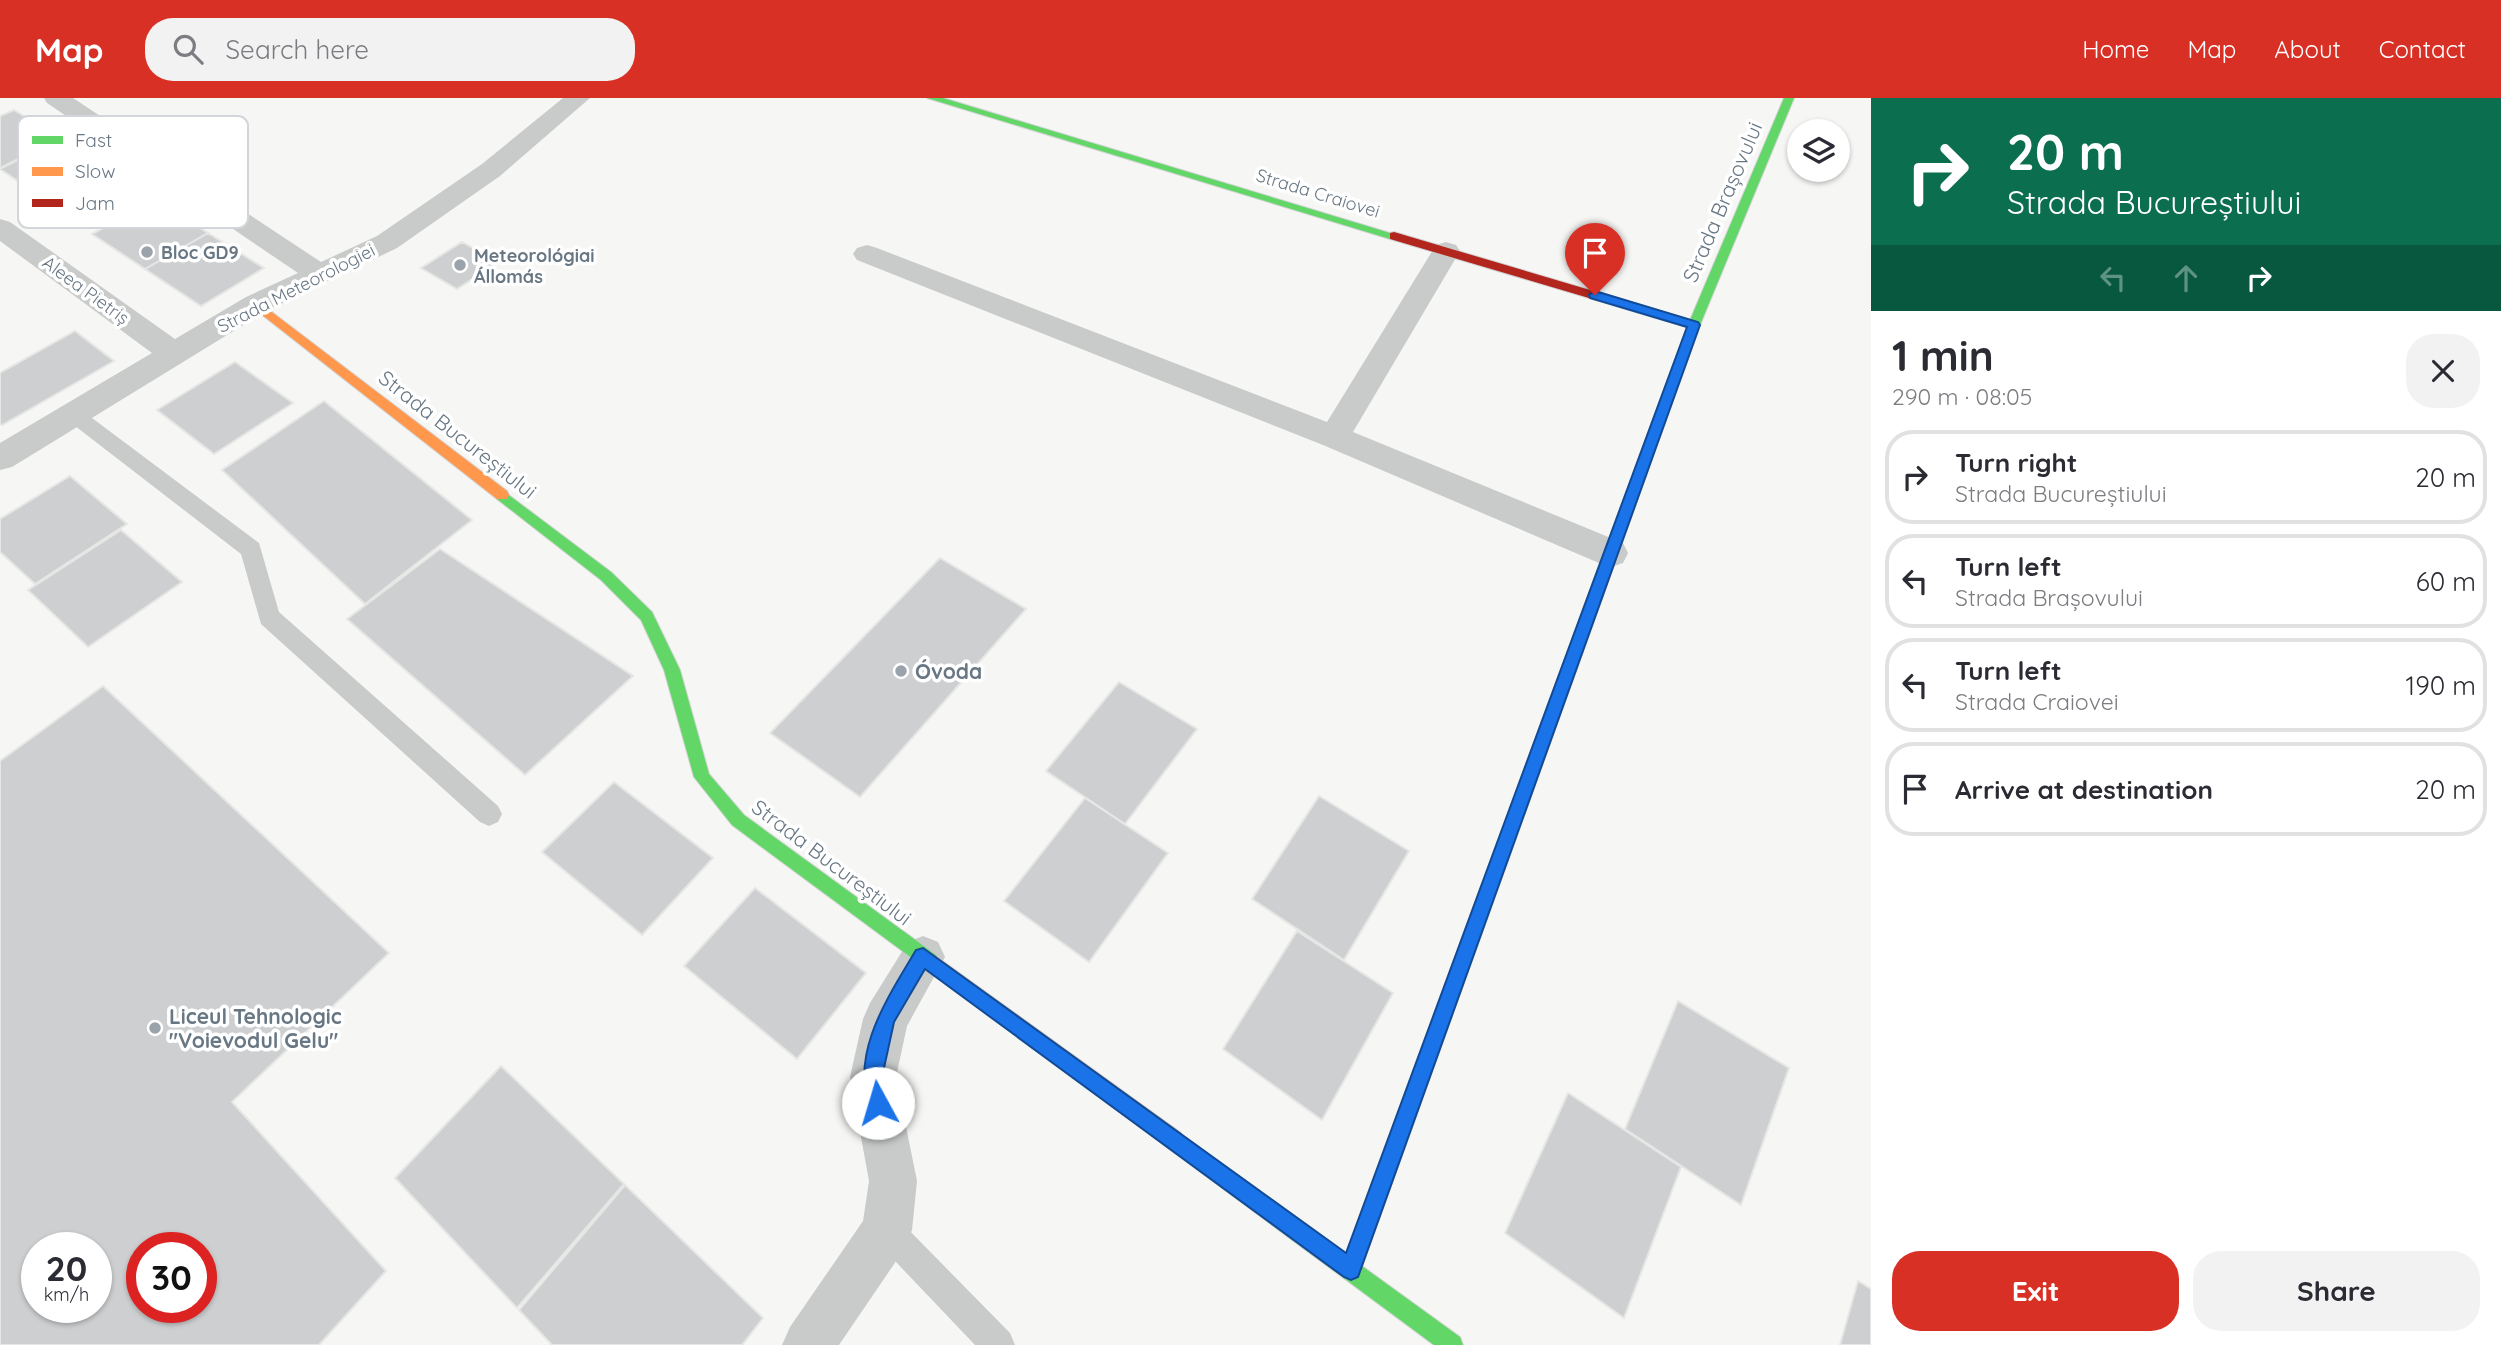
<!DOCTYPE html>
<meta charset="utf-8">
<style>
:root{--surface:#fff;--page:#f2f2f3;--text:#2b2b33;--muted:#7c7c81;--line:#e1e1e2;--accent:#d93025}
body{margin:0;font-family:Quicksand,sans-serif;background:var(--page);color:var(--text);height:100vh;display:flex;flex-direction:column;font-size:26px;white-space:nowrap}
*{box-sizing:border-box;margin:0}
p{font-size:23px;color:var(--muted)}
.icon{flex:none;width:38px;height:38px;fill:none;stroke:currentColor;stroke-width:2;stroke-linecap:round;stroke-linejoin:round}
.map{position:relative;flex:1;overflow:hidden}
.drawer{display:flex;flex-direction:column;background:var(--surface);width:630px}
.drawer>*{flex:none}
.hud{background:#0b6e4f;color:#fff;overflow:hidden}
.fabs{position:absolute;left:1787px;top:21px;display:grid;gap:14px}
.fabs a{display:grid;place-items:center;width:63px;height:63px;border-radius:50%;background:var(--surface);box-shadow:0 2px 5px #0004;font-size:35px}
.speed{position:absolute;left:21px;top:1134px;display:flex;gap:14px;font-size:35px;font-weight:700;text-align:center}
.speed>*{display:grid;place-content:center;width:91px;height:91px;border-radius:50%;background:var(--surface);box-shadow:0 2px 5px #0004;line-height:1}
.speed small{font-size:18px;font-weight:400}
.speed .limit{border:10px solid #d22;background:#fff;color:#111}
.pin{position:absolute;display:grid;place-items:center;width:60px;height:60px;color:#fff;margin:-72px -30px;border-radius:50% 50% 50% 0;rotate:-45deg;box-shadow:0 0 7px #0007}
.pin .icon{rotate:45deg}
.me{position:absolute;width:77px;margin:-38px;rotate:354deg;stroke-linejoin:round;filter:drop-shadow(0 0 5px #0008)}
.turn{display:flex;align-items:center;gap:24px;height:147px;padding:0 21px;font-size:32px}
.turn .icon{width:91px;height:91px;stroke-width:2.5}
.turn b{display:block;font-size:49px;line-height:60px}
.lanes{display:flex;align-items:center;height:66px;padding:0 21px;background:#0003;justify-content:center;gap:35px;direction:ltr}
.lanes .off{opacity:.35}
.round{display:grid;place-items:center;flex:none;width:74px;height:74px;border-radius:28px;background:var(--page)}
.headline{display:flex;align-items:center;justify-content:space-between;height:119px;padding:0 21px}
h1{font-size:42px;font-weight:700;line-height:52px}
.cta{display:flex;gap:14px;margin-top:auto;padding:14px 21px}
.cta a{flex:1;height:80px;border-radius:28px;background:var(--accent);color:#fff;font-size:28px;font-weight:700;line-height:80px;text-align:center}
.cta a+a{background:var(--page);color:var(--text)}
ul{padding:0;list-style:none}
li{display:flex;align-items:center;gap:21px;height:94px;margin:0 14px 10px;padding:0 7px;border:4px solid var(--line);border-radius:28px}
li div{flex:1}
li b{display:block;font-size:26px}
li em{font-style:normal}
header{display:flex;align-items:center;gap:42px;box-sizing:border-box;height:98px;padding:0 35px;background:var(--accent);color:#fff}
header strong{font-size:33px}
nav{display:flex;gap:38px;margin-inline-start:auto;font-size:24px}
.search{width:490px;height:63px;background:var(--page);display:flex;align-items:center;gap:18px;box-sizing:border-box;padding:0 24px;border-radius:28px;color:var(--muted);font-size:26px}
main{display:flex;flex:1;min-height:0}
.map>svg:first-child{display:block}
</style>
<header>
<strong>Map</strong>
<div class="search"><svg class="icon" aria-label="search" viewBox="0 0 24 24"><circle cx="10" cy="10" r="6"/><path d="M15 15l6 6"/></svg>Search here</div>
<nav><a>Home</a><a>Map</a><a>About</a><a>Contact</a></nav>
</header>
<main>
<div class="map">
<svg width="1871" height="1247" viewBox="0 0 1871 1247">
<rect width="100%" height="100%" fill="#f6f6f5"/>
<!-- building -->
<path fill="#cdcfd0" stroke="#e6e6e5" stroke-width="2" fill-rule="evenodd" d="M 14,12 L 60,40 L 0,70 L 0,18 Z
M 60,40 L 108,69 L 46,102 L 0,71 Z
M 155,102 L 208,135 L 145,171 L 92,136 Z
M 208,135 L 264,170 L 201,208 L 145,171 Z
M 462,144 L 498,164 L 457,191 L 421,170 Z
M 75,233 L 114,263 L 2,327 L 0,326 L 0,275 Z
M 235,264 L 293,305 L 214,356 L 157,312 Z
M 324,303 L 472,422 L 365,506 L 222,372 Z
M 70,378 L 127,426 L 35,486 L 0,454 L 0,421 Z
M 121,432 L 182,484 L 88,549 L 28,492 Z
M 440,451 L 633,578 L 525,677 L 347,521 Z
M 940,460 L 1026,511 L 860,699 L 770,635 Z
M 1119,584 L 1197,631 L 1125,726 L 1046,673 Z
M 103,588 L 389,855 L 232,1004 L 386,1173 L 319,1247 L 0,1247 L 0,663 ZM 37,1150 L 96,1150 L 96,1209 L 37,1209 ZM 142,1150 L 201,1150 L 201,1209 L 142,1209 Z
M 614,684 L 713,760 L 642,837 L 542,754 Z
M 1319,698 L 1409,753 L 1344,862 L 1252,801 Z
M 1085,700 L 1168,755 L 1089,864 L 1004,803 Z
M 755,790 L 866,875 L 797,961 L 684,868 Z
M 1297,833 L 1393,895 L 1322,1022 L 1223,951 Z
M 1678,903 L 1789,970 L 1741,1107 L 1625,1031 Z
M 501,968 L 624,1086 L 517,1210 L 395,1080 Z
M 1568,995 L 1681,1069 L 1624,1220 L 1505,1135 Z
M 625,1087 L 763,1220 L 742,1247 L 552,1247 L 519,1212 Z
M 1858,1183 L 1871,1191 L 1871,1247 L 1840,1247 Z"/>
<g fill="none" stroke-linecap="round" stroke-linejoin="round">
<defs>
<path id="fast" d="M 927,0 L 943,0 L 1400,138 L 1398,141 L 1390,141 Z
M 1784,0 L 1794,0 L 1700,227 L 1516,740 L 1514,745 L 1508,748 L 1502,745 L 1500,740 L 1688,227 Z
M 502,392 L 611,474 L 652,514 L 680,572 L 709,676 L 744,717 L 936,857 L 939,863 L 936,869 L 930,872 L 924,869 L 732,727 L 694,679 L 664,572 L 641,522 L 601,482 L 497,401 L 495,397 L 497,393 Z
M 1174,1032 L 1460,1239 L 1463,1247 L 1434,1247 L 1167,1049 L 1164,1042 L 1167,1035 Z"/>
<path id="slow" d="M 256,202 L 507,393 L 509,397 L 507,401 L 497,401 L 252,209 L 250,206 Z
M 930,854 L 1181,1035 L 1184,1042 L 1181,1049 L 1174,1052 L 1167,1049 L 924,869 L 921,863 L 924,857 Z"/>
<path id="jam" d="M 1394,134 L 1698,224 L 1700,227 L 1694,231 L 1690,230 L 1390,141 L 1390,135 Z
M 1508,732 L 1514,735 L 1516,740 L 1361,1171 L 1358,1178 L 1351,1181 L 1344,1178 L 1341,1171 L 1500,740 L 1502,735 Z"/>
</defs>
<!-- fast casing -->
<use href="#fast" stroke="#d3d4d5" stroke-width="2"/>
<!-- slow casing -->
<use href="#slow" stroke="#d3d4d5" stroke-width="2"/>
<!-- jam casing -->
<use href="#jam" stroke="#d3d4d5" stroke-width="2"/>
<!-- lane -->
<path fill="#c9caca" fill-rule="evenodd" d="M 73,309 L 80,311 L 259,445 L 279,514 L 498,708 L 502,716 L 498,724 L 489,728 L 480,724 L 261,526 L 241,456 L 66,321 L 63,316 L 66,311 Z
M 887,1116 L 898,1121 L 1010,1235 L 1015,1247 L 975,1247 L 876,1143 L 871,1132 L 876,1121 Z"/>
<!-- street -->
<path fill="#c9caca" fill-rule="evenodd" d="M 44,0 L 73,0 L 321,164 L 377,138 L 482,66 L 563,0 L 590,0 L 500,78 L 397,150 L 266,213 L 12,369 L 0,372 L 0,345 L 152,255 L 0,143 L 0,121 L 10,124 L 175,241 L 246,199 L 298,175 L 47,5 Z
M 1446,144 L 1456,147 L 1460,153 L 1353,334 L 1623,445 L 1628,455 L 1623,465 L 1611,469 L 1599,465 L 1323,347 L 857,162 L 853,156 L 857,150 L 867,147 L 877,150 L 1327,324 L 1436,147 Z
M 923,838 L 938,844 L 945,859 L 907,928 L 896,979 L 917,1083 L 912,1132 L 905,1150 L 839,1247 L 782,1247 L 790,1229 L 863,1123 L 869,1083 L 850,979 L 863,921 L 870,905 L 908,844 Z"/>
<!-- fast -->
<use href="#fast" fill="#63d668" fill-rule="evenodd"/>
<!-- slow -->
<use href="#slow" fill="#ff974d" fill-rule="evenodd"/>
<!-- jam -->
<use href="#jam" fill="#b3261e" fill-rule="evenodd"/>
</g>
<!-- route -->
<path fill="#1a73e8" stroke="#114b97" stroke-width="2" d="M 1595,193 L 1698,224 L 1700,227 L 1358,1179 L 1351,1182 L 1344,1179 L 925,871 L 894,924 L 882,979 L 887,1005 L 885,1012 L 878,1015 L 871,1012 C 848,956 889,898 916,852 L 923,850 L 1346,1155 L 1687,229 L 1590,200 L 1589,197 Z"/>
<!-- markers -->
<g fill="#9aa3ac" stroke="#fff" stroke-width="2.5">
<circle cx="147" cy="154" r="7"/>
<circle cx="460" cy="167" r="7"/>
<circle cx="901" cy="573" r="7"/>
<circle cx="155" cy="930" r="7"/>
</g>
<g text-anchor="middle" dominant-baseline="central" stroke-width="7" stroke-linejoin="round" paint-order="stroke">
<!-- far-street labels -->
<g font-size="18" fill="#687784" stroke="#fff">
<text transform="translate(1318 95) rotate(17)">Strada Craiovei</text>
<text transform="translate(296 190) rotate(-27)">Strada Meteorologiei</text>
<text transform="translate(86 192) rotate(36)">Aleea Pietriș</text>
</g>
<!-- far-poi labels -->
<g font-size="18" font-weight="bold" fill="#687784" stroke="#fff" text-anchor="start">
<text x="161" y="154">Bloc GD9</text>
<text x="474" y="157">Meteorológiai<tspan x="474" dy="21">Állomás</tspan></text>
</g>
<!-- street labels -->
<g font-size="21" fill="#687784" stroke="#fff">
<text transform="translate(1722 104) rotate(-67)">Strada Brașovului</text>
<text transform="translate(458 336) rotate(38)">Strada Bucureștiului</text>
<text transform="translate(832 764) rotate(37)">Strada Bucureștiului</text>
</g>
<!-- poi labels -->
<g font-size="21" font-weight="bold" fill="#687784" stroke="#fff" text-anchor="start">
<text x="915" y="573">Óvoda</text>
<text x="169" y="918">Liceul Tehnologic<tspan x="169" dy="24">"Voievodul Gelu"</tspan></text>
</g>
</g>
<!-- legend -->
<rect x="18" y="18" width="230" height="112" rx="10" fill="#fff" stroke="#d2d6da" stroke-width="2"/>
<rect x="32" y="38" width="31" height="8" fill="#63d668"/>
<rect x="32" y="69" width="31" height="9" fill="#ff974d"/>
<rect x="32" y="101" width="31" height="8" fill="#b3261e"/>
<g font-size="19" fill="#687784">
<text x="75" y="49">Fast</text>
<text x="75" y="80">Slow</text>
<text x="75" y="112">Jam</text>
</g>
</svg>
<div class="fabs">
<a><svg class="icon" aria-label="layers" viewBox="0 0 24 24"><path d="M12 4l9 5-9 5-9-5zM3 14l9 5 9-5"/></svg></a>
</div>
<div class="speed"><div>20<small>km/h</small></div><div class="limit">30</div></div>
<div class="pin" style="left:1595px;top:197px;background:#d93025"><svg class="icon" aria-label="arrive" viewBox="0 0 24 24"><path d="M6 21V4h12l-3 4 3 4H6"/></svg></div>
<svg class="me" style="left:878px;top:1005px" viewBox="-20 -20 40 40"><circle r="19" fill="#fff"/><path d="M0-13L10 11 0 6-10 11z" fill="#1a73e8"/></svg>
</div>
<section class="drawer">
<div class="hud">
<div class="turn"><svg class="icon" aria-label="right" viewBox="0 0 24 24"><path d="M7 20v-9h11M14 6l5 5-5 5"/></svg><div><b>20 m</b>Strada Bucureștiului</div></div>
<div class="lanes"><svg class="icon off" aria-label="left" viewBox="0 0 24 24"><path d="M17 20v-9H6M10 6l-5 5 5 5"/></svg><svg class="icon off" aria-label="ahead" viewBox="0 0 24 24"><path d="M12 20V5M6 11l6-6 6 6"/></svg><svg class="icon" aria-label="right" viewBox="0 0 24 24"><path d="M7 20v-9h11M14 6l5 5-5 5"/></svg></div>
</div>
<div class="headline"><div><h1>1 min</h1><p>290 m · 08:05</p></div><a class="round"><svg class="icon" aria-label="close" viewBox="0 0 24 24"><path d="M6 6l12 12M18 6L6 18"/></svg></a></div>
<ul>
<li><svg class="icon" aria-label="right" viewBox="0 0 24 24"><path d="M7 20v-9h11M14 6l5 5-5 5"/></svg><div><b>Turn right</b><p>Strada Bucureștiului</p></div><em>20 m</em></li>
<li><svg class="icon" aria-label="left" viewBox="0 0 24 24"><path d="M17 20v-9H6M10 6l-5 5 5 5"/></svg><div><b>Turn left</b><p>Strada Brașovului</p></div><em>60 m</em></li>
<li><svg class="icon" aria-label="left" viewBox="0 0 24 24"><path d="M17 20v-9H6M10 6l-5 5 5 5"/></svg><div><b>Turn left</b><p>Strada Craiovei</p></div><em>190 m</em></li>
<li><svg class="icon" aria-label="arrive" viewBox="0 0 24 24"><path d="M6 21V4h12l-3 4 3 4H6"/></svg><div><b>Arrive at destination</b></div><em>20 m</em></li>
</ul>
<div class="cta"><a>Exit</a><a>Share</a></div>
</section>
</main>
